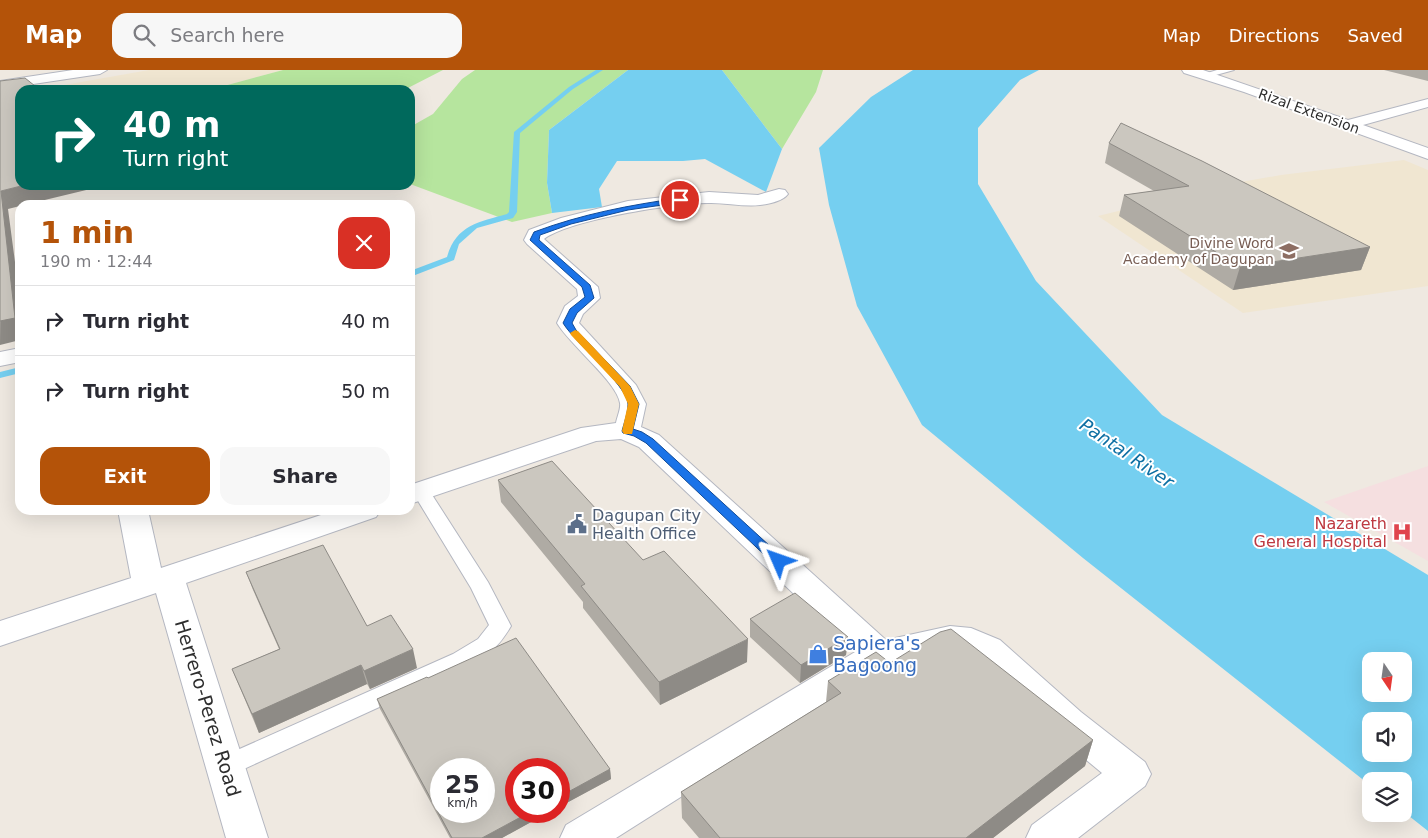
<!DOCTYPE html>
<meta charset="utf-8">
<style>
:root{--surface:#fff;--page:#f7f7f7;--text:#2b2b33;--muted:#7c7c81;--line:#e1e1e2;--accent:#b45309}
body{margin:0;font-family:"DejaVu Sans",sans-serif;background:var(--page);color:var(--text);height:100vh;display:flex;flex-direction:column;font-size:19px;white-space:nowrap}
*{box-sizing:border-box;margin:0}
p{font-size:16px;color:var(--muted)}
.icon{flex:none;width:28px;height:28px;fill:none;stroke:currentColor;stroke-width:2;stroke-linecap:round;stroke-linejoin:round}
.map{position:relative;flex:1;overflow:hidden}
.side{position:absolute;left:15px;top:130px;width:400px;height:315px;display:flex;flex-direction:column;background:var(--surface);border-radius:15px;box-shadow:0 5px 20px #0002}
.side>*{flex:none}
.top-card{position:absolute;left:15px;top:15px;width:400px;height:105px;border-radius:15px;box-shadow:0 5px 20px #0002;background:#00695c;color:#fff;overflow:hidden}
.needle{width:32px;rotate:167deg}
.controls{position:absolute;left:1362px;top:582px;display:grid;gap:10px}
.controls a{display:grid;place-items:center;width:50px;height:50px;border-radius:10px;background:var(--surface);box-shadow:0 5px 20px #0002;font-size:25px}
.speed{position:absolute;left:430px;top:688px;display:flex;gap:10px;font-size:25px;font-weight:700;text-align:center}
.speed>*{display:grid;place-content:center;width:65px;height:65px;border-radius:50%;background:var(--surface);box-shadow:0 5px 20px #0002;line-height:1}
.speed small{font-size:12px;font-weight:400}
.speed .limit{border:8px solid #d22;background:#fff;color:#111}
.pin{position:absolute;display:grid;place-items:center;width:42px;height:42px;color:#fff;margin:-21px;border:2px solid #fff;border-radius:50%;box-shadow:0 1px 5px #0007}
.me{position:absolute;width:55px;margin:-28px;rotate:313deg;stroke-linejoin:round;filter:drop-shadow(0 0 4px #0008)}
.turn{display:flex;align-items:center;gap:18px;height:105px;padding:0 25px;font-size:22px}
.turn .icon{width:65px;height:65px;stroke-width:2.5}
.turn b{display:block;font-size:35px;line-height:42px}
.round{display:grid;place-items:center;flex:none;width:52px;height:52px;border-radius:15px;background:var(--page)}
.head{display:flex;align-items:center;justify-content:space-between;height:85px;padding:0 25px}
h1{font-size:30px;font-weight:600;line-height:38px;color:var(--accent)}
.button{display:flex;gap:10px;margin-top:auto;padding:10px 25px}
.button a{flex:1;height:58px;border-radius:15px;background:var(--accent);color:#fff;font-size:20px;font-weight:600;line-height:58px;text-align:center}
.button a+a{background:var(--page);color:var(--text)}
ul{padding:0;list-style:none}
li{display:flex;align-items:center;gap:15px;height:70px;padding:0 25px;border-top:1px solid var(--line)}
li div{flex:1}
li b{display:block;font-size:19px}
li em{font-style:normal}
header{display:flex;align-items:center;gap:30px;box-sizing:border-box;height:70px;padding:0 25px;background:var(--accent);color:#fff}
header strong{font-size:24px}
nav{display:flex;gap:28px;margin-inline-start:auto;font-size:18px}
.search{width:350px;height:45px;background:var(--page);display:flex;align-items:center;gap:12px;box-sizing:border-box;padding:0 18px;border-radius:15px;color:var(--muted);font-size:19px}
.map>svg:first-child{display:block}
</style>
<header>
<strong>Map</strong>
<div class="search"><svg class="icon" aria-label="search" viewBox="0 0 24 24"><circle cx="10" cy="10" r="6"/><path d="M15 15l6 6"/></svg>Search here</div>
<nav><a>Map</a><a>Directions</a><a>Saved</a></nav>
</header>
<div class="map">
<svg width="1428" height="768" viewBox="0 0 1428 768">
<rect width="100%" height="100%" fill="#efe9e1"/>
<!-- education -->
<path fill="#f0e6d1" d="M 149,0 L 283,0 L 209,20 L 36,20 Z
M 1404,90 L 1428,100 L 1428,216 L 1243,243 L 1098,146 L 1224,115 L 1281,105 Z"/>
<!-- medical -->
<path fill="#f5dfe0" d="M 1428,396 L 1428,491 L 1324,432 Z"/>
<!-- green -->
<path fill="#b6e59e" d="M 283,0 L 443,0 L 404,20 L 209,20 Z
M 475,0 L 628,0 L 549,60 L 547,113 L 552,143 L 512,152 L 410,114 L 410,57 L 433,44 L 462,9 Z
M 722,0 L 823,0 L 816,22 L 782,79 Z"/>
<!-- water -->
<path fill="#75cff0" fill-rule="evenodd" d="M 628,0 L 722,0 L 782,79 L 766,122 L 705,89 L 683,91 L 617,91 L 599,119 L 602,137 L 552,143 L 547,113 L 549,60 Z
M 913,0 L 1039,0 L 1020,10 L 978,58 L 978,114 L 1036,211 L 1162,345 L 1428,505 L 1428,761 L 1404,742 L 1404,711 L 1371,711 L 1371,716 L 1083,488 L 922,355 L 857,236 L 829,135 L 819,78 L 871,27 ZM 1371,591 L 1404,591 L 1404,624 L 1371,624 ZM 1371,651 L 1404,651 L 1404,684 L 1371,684 Z"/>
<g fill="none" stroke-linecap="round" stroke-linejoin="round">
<!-- stream -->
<path fill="#75cff0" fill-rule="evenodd" d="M 596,0 L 603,0 L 573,19 L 520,63 L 517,142 L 513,148 L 477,158 L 459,174 L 454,190 L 410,207 L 410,201 L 447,187 C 456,155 479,152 507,144 L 509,142 L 514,62 L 569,17 Z
M 20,297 L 20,303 L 0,308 L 0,302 Z"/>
<defs>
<path id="lane" d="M 1217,0 L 1234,0 L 1205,8 L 1201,5 Z
M 421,415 L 427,417 L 488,512 L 511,556 C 498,578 490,583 469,596 L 235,703 L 226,706 L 217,703 L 214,696 L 217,689 L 453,584 L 478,569 L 489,555 L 471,518 L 412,421 L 415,417 Z"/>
<path id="street" d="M 73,0 L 107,0 L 100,4 L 0,19 L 0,11 Z
M 1182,0 L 1203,0 L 1348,50 L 1428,29 L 1428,37 L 1363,55 L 1428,78 L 1428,89 L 1244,22 L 1184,3 Z
M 779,119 L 785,120 L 788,124 C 783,131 769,134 760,135 C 745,137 727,133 711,133 C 679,132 568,150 544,169 L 598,217 L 600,228 L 583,244 L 579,253 L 636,315 L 646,334 L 641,357 L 659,365 L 886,570 L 950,556 L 971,558 L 1000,570 L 1081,642 L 1145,692 L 1151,704 L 1145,716 L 1078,768 L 1026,768 L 1032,755 L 1102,703 L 1055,664 L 976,588 L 965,583 L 950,582 L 889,595 L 616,768 L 560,768 L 566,755 L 855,582 L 639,377 L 621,369 L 596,371 L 410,434 L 410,415 L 581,358 L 616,353 C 617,347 621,339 620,333 C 617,312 570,275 557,253 L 565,236 L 578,226 L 577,219 L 527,174 L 524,170 L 529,160 L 561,148 L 628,131 L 709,122 L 758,125 Z
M 20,278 L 20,292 L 0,296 L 0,282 Z
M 118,440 L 148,440 L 161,498 L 336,440 L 381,440 L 376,447 L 186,513 L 268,768 L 226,768 L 156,523 L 0,576 L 0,551 L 131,508 Z"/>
</defs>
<!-- lane casing -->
<use href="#lane" stroke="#b4b7c1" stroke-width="2"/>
<!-- street casing -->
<use href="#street" stroke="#b4b7c1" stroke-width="2"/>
<!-- lane -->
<use href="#lane" fill="#fff" fill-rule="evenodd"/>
<!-- street -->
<use href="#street" fill="#fff" fill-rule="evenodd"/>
</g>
<!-- wall -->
<path fill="#afaba4" d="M 1384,0 L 1428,0 L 1428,11 Z
M 1109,73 L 1370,177 L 1361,200 L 1233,220 L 1119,146 L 1124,125 L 1154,121 L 1105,93 Z
M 498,410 L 643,490 L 747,592 L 660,635 L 583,538 L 583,532 L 501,432 Z
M 246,502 L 367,556 L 417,598 L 370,619 L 367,614 L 259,663 L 232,599 L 279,579 L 253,520 Z
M 750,549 L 848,567 L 846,585 L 800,613 L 750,567 Z
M 890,593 L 1093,670 L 1085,696 L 993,768 L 699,768 L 682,748 L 681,722 L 826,632 L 828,611 Z
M 428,608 L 610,699 L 611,709 L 559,737 L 559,699 L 551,741 L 502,768 L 450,768 L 380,639 L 377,629 Z"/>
<!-- shaded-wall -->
<path fill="#8e8b86" d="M 25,115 L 107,115 L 24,135 L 20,135 L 20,136 L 8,139 L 20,230 L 20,270 L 0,275 L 1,121 Z
M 1370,177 L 1361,200 L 1233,220 L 1240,197 Z
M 848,567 L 846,585 L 800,613 L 801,595 Z
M 748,569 L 747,592 L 660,635 L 659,612 Z
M 413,579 L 417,598 L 370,619 L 364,601 Z
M 361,595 L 367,614 L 259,663 L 252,644 Z
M 1093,670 L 1085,696 L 993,768 L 966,768 Z
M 610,699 L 611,709 L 559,737 L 559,727 Z
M 532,741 L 551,741 L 502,768 L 482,768 Z"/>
<!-- building -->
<path fill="#cbc7bf" stroke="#8e8b86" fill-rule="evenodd" d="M 25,8 L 40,20 L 20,20 L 20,115 L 25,115 L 1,121 L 15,248 L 0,251 L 0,11 Z
M 1121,53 L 1202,91 L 1370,177 L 1240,197 L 1124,125 L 1189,116 L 1109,73 Z
M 552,391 L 643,490 L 664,481 L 748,569 L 659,612 L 581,516 L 585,514 L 498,410 Z
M 323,475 L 367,556 L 391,545 L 413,579 L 364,601 L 361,595 L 252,644 L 232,599 L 280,579 L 246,502 Z
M 795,523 L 848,567 L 801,595 L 750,549 Z
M 951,559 L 1093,670 L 966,768 L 720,768 L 681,722 L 841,623 L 828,611 L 876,582 L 890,593 L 940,562 Z
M 516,568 L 610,699 L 559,727 L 559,699 L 516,699 L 516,741 L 532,741 L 482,768 L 452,768 L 377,629 L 427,607 L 428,608 ZM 441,699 L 484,699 L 484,741 L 441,741 Z"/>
<!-- route -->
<path fill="#1a73e8" stroke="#114b97" d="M 680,128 L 684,130 L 683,132 L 628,140 L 571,154 L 540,165 L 539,170 L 590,215 L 594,228 L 577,243 L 572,253 L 576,260 L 630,316 L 639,334 L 633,359 L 642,362 L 653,369 L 783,488 L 785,491 L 783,494 L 774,494 L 646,373 L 634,366 L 623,363 L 622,361 C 624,353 628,343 628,334 C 627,315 575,273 563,253 L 570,239 L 585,227 L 582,217 L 530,170 L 534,162 C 582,144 630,135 680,128 Z"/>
<!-- slow -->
<path fill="#f59e0b" d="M 575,260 L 578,261 L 630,316 L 639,334 L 632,364 L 624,364 L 622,361 L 628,334 L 620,317 L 571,265 L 570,263 Z"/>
<!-- icons -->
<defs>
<symbol id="school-bare" viewBox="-9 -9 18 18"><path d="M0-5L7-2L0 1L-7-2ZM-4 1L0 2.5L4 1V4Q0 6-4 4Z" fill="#8d6e63" stroke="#fff" stroke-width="2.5" paint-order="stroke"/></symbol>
<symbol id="civic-bare" viewBox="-9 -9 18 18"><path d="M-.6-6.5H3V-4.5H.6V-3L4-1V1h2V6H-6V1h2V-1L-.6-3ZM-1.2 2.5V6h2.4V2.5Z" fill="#5c6f8a" stroke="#fff" stroke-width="2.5" paint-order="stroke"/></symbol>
<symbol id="hospital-bare" viewBox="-9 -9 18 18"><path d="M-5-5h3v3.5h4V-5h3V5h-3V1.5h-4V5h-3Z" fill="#e0444e" stroke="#fff" stroke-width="2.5" paint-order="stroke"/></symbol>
<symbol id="shop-bare" viewBox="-9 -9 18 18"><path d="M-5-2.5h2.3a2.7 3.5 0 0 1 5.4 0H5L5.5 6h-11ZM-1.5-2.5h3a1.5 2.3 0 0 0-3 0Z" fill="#3f7fe0" stroke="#fff" stroke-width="2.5" paint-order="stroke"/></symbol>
</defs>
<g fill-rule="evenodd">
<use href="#school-bare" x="1275" y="167" width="28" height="28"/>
<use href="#civic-bare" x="563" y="440" width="28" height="28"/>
<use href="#hospital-bare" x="1388" y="448" width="28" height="28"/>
<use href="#shop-bare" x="804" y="570" width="28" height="28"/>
</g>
<g text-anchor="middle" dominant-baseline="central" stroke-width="4" stroke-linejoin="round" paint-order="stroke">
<!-- far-street labels -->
<g font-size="14" fill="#2e2e2e" stroke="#fff">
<text transform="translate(1309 41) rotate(20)">Rizal Extension</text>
</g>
<!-- far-education labels -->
<g font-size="14" fill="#785e54" stroke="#fff" text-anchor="end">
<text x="1274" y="173">Divine Word<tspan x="1274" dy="16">Academy of Dagupan</tspan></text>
</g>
<!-- service labels -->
<g font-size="16" fill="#4e5e75" stroke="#fff" text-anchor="start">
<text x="592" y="445">Dagupan City<tspan x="592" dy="18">Health Office</tspan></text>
</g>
<!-- health labels -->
<g font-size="16" fill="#be3a42" stroke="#fff" text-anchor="end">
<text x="1387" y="453">Nazareth<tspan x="1387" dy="18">General Hospital</tspan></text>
</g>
<!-- water labels -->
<g font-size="18" font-style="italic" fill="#0d6fa3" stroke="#fff">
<text transform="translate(1127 383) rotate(34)">Pantal River</text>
</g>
<!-- near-shop labels -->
<g font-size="19" fill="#366cbe" stroke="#fff" text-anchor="start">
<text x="833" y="573">Sapiera's<tspan x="833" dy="22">Bagoong</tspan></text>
</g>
<!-- near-street labels -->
<g font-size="19" fill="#2e2e2e" stroke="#fff">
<text transform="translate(208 638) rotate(73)">Herrero-Perez Road</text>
</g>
</g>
</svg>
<div class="controls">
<a><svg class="needle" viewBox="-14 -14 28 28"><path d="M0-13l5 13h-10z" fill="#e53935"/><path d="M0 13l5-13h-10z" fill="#7c7c81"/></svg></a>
<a><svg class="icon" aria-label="sound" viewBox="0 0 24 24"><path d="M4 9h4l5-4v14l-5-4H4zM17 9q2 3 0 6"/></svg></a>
<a><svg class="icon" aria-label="layers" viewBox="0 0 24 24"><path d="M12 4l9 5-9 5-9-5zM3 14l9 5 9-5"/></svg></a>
</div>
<div class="speed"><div>25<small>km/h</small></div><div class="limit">30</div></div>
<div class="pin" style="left:680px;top:130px;background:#d93025"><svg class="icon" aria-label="arrive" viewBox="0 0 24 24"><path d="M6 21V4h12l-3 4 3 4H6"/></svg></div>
<svg class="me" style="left:779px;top:491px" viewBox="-20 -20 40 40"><path d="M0-17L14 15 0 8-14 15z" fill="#1a73e8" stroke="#fff" stroke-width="4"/></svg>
<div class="top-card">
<div class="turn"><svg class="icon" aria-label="right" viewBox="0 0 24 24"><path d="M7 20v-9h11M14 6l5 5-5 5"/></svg><div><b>40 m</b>Turn right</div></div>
</div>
<section class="side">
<div class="head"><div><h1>1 min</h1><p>190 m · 12:44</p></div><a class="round" style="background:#d93025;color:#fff"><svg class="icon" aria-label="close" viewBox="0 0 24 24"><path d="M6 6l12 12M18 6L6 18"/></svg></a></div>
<ul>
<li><svg class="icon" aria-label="right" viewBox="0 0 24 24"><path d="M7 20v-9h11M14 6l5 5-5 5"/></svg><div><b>Turn right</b></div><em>40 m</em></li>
<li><svg class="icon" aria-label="right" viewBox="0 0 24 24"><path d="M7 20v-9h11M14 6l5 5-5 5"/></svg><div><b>Turn right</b></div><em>50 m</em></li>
</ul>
<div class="button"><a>Exit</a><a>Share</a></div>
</section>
</div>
